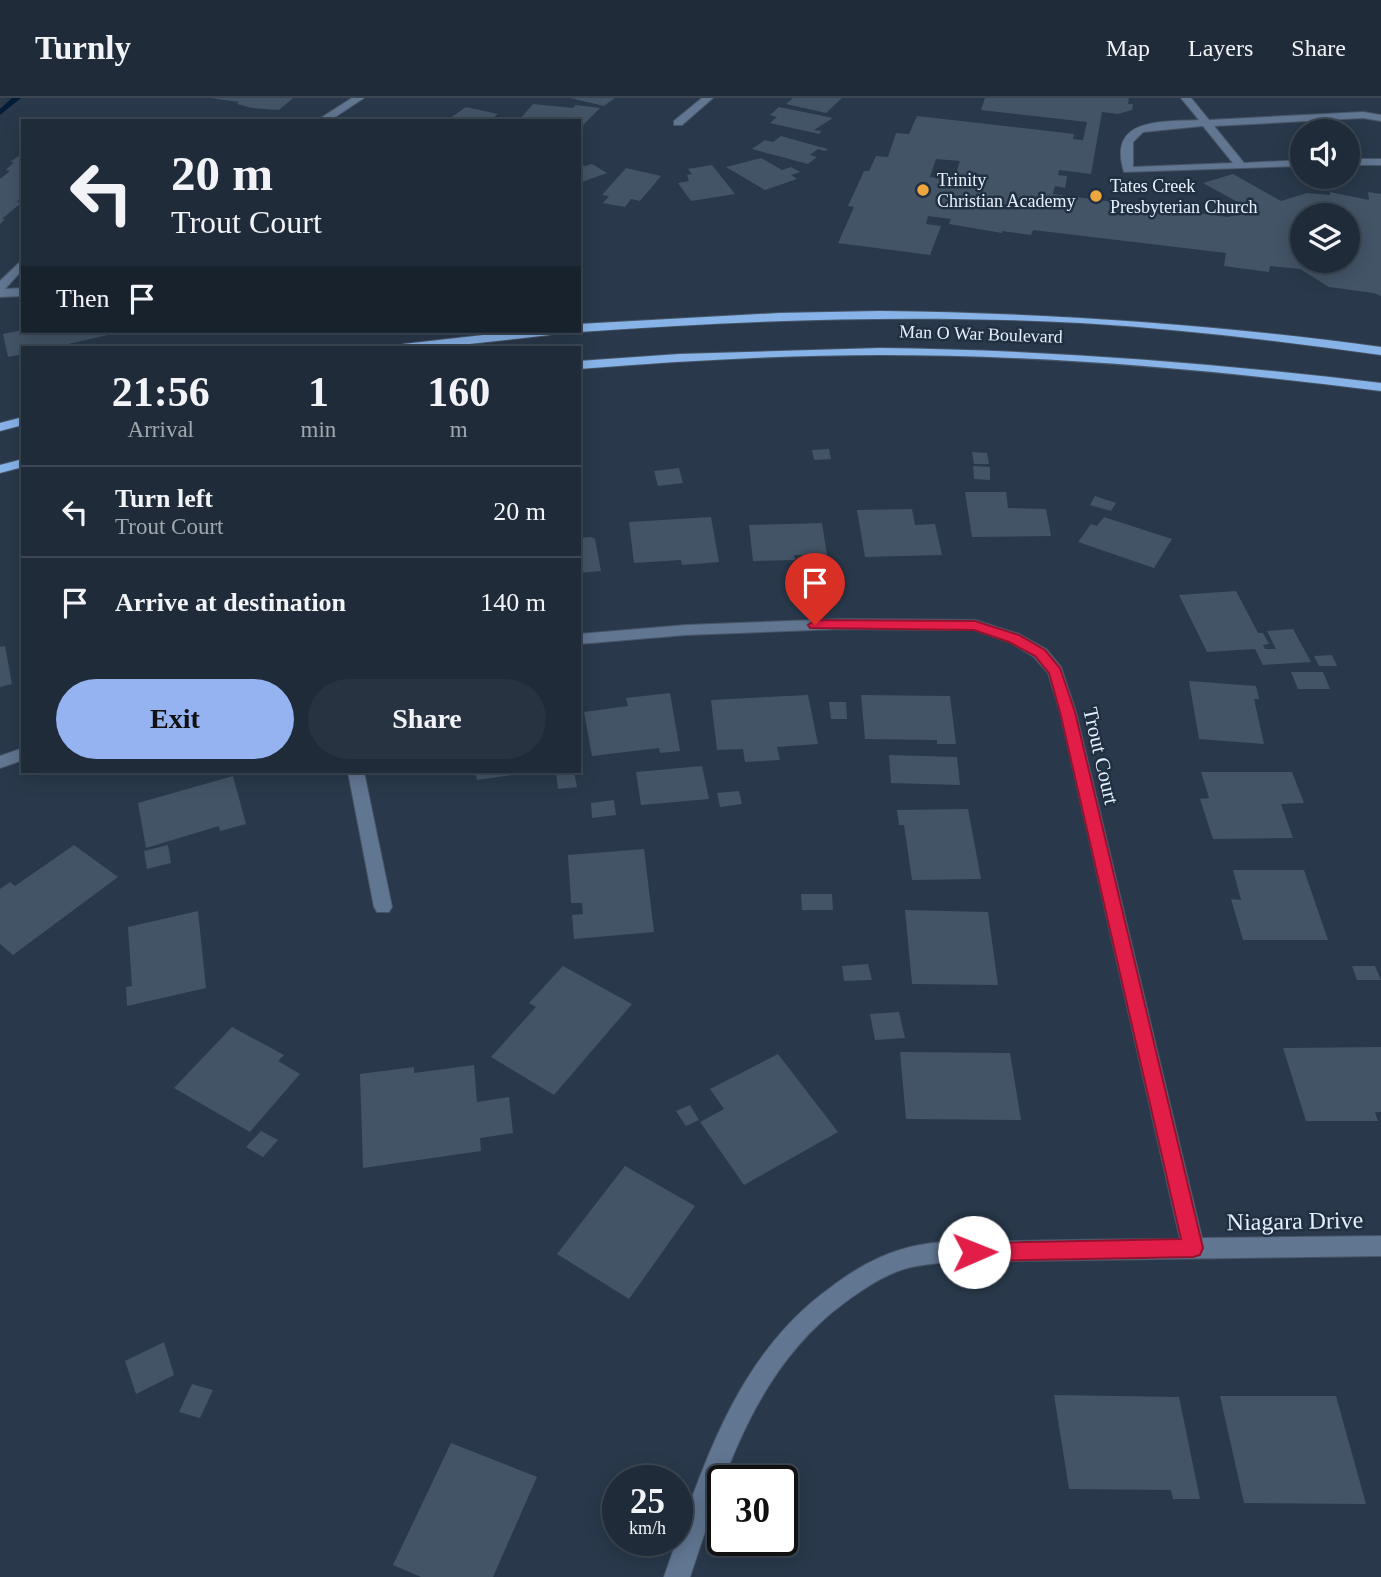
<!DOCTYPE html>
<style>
:root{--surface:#1f2b38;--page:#273340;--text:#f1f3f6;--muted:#a1a7ae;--line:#3c4753;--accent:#95b2f1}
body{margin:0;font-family:"Times New Roman",serif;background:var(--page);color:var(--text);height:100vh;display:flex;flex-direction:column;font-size:26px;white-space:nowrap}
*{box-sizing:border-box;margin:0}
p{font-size:23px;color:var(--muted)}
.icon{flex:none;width:38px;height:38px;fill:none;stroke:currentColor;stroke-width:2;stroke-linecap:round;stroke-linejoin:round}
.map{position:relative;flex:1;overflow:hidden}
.sheet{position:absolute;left:21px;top:248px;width:560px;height:427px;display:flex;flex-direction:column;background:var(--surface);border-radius:0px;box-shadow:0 4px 18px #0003,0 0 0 2px var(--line)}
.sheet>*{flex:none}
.guide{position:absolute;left:21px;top:21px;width:560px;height:214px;border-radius:0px;box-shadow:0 4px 18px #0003,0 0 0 2px var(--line);background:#1f2b38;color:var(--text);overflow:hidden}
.tools{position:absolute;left:1290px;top:21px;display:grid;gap:14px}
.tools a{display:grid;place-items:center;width:70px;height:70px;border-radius:50%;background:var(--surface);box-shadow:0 4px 18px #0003,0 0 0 2px var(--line);font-size:35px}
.speed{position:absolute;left:602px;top:1367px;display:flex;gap:14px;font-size:35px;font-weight:700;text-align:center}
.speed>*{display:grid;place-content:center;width:91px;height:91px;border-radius:50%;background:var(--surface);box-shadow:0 4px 18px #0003,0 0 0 2px var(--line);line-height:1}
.speed small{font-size:18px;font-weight:400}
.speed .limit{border:4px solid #111;border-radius:10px;background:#fff;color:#111}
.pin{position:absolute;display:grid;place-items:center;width:60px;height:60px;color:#fff;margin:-72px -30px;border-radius:50% 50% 50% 0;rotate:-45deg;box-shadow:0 0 7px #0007}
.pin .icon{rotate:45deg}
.me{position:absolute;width:77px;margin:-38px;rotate:89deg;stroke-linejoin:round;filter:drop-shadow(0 0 5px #0008)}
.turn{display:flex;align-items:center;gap:24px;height:147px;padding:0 35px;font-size:32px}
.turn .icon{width:91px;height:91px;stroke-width:2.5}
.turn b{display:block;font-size:49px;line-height:60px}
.then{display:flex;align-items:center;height:66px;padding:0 35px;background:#0003;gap:14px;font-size:26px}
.eta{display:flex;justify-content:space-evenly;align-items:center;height:119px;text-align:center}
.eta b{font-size:42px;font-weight:600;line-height:49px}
.action{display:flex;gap:14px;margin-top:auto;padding:14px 35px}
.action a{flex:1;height:80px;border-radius:42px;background:var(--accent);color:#111;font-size:28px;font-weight:600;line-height:80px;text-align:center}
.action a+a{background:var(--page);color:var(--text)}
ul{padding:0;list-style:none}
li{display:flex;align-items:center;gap:21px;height:91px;padding:0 35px;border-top:2px solid var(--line)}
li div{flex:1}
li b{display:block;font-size:26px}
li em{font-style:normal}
header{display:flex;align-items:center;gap:42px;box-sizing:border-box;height:98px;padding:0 35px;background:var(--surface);border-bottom:2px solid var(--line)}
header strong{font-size:33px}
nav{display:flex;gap:38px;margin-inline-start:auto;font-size:24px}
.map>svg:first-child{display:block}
</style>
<header>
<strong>Turnly</strong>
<nav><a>Map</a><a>Layers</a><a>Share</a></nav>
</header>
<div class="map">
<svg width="1381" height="1479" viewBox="0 0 1381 1479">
<rect width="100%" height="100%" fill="#29394b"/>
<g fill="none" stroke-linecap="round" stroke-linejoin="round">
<!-- stream -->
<path fill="#021c38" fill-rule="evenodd" d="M 12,0 L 21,0 L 0,17 L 0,11 Z"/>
</g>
<!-- building -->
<path fill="#435467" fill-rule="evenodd" d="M 211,0 L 293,0 L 279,12 L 252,10 L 237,6 L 239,4 Z
M 570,0 L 615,0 L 604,8 Z
M 793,0 L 842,0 L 826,15 L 786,6 Z
M 985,0 L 1129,0 L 1128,6 L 1133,6 L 1132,12 L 1118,16 L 1102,14 L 1091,76 L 1059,72 L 1058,77 L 1067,78 L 1065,90 L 1055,88 L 1053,96 L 1228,119 L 1252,112 L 1203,85 L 1233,76 L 1281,103 L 1307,95 L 1330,97 L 1330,94 L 1369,102 L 1368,94 L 1381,96 L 1381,198 L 1374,195 L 1329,189 L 1300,171 L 1270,168 L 1269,174 L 1224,168 L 1226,155 L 1033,132 L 1031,137 L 1002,133 L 1002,135 L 949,126 L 951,121 L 928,118 L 926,126 L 941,128 L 930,157 L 838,145 L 854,109 L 848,108 L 864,73 L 869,73 L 876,58 L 888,59 L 896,35 L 909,36 L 917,18 L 1074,36 L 1073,41 L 1083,42 L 1087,24 L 981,12 ZM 936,61 L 960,63 L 954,82 L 930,79 ZM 1302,117 L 1348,117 L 1348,163 L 1302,163 Z
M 533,6 L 573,10 L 576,7 L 600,10 L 579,31 L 579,23 L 520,21 Z
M 466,9 L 498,16 L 489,23 L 446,23 Z
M 779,9 L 833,20 L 814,32 L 822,33 L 819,36 L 770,25 L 777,19 L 770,17 Z
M 781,38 L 813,47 L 828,51 L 825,53 L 818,51 L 810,57 L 817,59 L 808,66 L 752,51 L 765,42 L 773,44 Z
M 23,55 L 23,98 L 17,104 L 21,105 L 2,121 L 5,121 L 0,126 L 0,81 L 10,73 L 6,72 L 14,64 L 10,64 Z
M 761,60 L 782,72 L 791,69 L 800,74 L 791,77 L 797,81 L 765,92 L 726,69 Z
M 579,65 L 585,68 L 592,66 L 607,75 L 579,85 Z
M 712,67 L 735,96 L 691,103 L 678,85 L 689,83 L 687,77 L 692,76 L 688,71 Z
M 626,70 L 661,78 L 640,103 L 631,101 L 625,109 L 603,105 L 609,98 L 602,97 Z
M 23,232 L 121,233 L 121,234 L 51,250 L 23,250 L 23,256 L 8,259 L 3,236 Z
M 829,351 L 831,361 L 814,362 L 812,352 Z
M 972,354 L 987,355 L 989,366 L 974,366 Z
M 973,368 L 990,369 L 990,382 L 974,381 Z
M 679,370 L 683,385 L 658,388 L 654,373 Z
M 965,394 L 1006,394 L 1008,410 L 1046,411 L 1051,438 L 972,439 Z
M 1095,398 L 1116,405 L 1111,413 L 1090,407 Z
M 912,411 L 915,427 L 935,426 L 942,457 L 865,459 L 857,412 Z
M 711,419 L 719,464 L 682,467 L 681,462 L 634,465 L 629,424 Z
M 1104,419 L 1172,441 L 1154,470 L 1078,444 L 1091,426 L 1097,428 Z
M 822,425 L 827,457 L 794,457 L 795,462 L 753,463 L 749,427 Z
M 591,439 L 595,441 L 601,473 L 579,475 L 579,440 Z
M 1236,493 L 1258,535 L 1263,535 L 1269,546 L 1263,547 L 1265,551 L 1276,551 L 1267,533 L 1293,531 L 1311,564 L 1263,567 L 1255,551 L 1207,554 L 1179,497 Z
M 5,548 L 12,586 L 0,589 L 0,549 Z
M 1332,557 L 1337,568 L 1319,568 L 1314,558 Z
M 1291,574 L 1323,574 L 1330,591 L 1298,591 Z
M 1189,583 L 1256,588 L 1259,601 L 1254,601 L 1264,646 L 1199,641 Z
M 670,595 L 680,653 L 660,655 L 659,650 L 592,658 L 584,614 L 628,608 L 626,600 Z
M 808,597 L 818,646 L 777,649 L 780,662 L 745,664 L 743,651 L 717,652 L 711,602 Z
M 861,597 L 950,598 L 956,646 L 937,646 L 937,642 L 865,641 Z
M 829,604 L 846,604 L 847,621 L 831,621 Z
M 889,657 L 957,659 L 960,687 L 891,685 Z
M 702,668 L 709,701 L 641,707 L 636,674 Z
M 475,674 L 525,674 L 525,675 L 477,682 Z
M 574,674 L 577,689 L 558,691 L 556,675 Z
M 1201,674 L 1292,674 L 1304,705 L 1281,706 L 1293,740 L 1213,741 L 1200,701 L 1209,700 Z
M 233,678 L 246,726 L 220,733 L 219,728 L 146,750 L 138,705 Z
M 739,693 L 742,706 L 720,709 L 717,695 Z
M 614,702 L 616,717 L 592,720 L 591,705 Z
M 968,711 L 981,781 L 912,782 L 904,727 L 899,727 L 897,712 Z
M 74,747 L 118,779 L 13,857 L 0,846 L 0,791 L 10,784 L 15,788 Z
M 168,747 L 171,765 L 147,771 L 144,753 Z
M 644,751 L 654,834 L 574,841 L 572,817 L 583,816 L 582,805 L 571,805 L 568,757 Z
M 1233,772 L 1304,772 L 1328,842 L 1243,842 L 1231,801 L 1241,802 Z
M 801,796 L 832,796 L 833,812 L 802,812 Z
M 905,812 L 988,814 L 998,887 L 912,886 Z
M 198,813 L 206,890 L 127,908 L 126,889 L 132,888 L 128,829 Z
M 868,866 L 872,882 L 844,883 L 842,868 Z
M 563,868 L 632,906 L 554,997 L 491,959 L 536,909 L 529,905 Z
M 1352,868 L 1375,868 L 1381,882 L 1357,882 Z
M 899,914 L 905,940 L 875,942 L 870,916 Z
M 232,929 L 284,957 L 278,963 L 300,976 L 250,1034 L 174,990 Z
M 1381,949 L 1381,1014 L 1375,1014 L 1378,1023 L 1306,1023 L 1283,950 Z
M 900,954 L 1010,955 L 1021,1022 L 906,1021 Z
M 778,956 L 838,1034 L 744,1087 L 700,1024 L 724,1011 L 710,991 Z
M 474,967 L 477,1004 L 509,999 L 513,1035 L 480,1040 L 481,1053 L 363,1070 L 360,976 L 414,969 L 414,975 Z
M 690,1007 L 699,1022 L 686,1028 L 676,1013 Z
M 261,1033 L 278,1042 L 263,1059 L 246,1049 Z
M 625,1068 L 695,1108 L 629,1201 L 557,1156 Z
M 164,1244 L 174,1277 L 136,1296 L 125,1263 Z
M 192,1286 L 213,1292 L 200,1320 L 179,1314 Z
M 1054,1297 L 1179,1299 L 1200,1401 L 1173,1401 L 1171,1392 L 1069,1391 Z
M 1220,1298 L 1336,1298 L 1366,1406 L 1244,1405 Z
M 451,1345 L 537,1379 L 493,1479 L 421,1479 L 393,1467 Z"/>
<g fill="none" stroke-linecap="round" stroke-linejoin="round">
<defs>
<path id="service" d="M 1181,0 L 1191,0 L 1209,22 L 1363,14 L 1381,17 L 1381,23 L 1363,20 L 1214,28 L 1244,65 L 1302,62 L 1302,68 L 1124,74 C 1107,19 1162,24 1199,22 ZM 1203,28 L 1233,65 L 1133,69 L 1133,44 L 1143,34 Z
M 1348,61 L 1381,61 L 1381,67 L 1348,67 Z
M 23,161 L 23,171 L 5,191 L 23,190 L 23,198 L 0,199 L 0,183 Z"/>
<path id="minor" d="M 352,0 L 364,0 L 329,23 L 316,23 Z
M 702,0 L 713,0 L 682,27 L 674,27 L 674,23 Z
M 841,521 L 975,522 L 1019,536 L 1046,551 L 1061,569 L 1076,614 L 1202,1140 L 1381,1138 L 1381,1158 L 946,1164 C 932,1166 917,1167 904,1171 C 882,1178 862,1192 844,1205 C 754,1272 724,1377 690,1479 L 664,1479 C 702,1372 734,1259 830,1190 C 853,1172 881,1156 910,1149 C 944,1141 980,1143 1015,1143 C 1070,1142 1125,1141 1180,1141 L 1060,614 L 1048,575 L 1034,559 L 1009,544 L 974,532 L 841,531 L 686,537 L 579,546 L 579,536 L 686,527 Z
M 23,650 L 23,662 L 0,670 L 0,658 Z
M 348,674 L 364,674 L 392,809 L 389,814 L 377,814 L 374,809 Z"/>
<path id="primary" d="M 880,213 C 1048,215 1214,226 1381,249 L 1381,257 C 1281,243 1182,231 1081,225 C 914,216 746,222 579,234 L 575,233 L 579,233 L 579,226 L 779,215 Z
M 520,233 L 556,233 L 550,237 L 433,250 L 397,250 L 403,246 Z
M 880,250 C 1048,252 1214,265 1381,285 L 1381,293 C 1215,272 1048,257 880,257 C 780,257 680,263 579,271 L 579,263 L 679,256 Z
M 23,319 L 23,327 L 0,333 L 0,325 Z
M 23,361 L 23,369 L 0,375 L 0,367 Z"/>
</defs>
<!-- service casing -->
<use href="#service" stroke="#475667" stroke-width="2"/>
<!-- minor casing -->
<use href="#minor" stroke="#475667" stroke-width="2"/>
<!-- primary casing -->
<use href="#primary" stroke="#475667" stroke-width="2"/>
<!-- service -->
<use href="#service" fill="#617691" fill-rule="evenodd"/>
<!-- minor -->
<use href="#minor" fill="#617691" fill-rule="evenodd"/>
<!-- primary -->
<use href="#primary" fill="#87b3e9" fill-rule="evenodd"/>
</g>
<!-- route -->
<path fill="#e11d48" stroke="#92132f" stroke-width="2" d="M 815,522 L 975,523 L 1019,537 L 1045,552 L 1060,570 L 1075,614 L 1203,1150 L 1200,1157 L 1193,1159 L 974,1163 L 967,1160 L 964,1154 L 967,1147 L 974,1145 L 1181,1141 L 1060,614 L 1049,575 L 1035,558 L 1009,544 L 974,532 L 810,530 L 808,527 Z"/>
<!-- markers -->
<g fill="#eea73d" stroke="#202f41" stroke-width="2.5">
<circle cx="923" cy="92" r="7"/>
<circle cx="1096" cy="98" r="7"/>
</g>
<g text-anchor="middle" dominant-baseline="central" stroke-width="5" stroke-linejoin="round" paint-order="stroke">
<!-- far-poi labels -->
<g font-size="18" fill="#e6f0fc" stroke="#202f41" text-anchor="start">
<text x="937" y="82">Trinity<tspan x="937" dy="21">Christian Academy</tspan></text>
<text x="1110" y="88">Tates Creek<tspan x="1110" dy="21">Presbyterian Church</tspan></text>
</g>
<!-- far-street labels -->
<g font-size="18" fill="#e6f0fc" stroke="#202f41">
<text transform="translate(981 236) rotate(2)">Man O War Boulevard</text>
</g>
<!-- street labels -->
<g font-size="21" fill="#e6f0fc" stroke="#202f41">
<text transform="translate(1101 658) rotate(77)">Trout Court</text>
</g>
<!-- near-street labels -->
<g font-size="24" fill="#e6f0fc" stroke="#202f41">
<text transform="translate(1295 1123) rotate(-1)">Niagara Drive</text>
</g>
</g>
</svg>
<div class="tools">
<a><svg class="icon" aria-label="sound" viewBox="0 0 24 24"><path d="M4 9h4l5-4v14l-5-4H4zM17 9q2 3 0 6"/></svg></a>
<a><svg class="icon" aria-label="layers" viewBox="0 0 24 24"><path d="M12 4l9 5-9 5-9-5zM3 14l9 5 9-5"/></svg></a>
</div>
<div class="speed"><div>25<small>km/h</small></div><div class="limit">30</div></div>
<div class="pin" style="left:815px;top:527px;background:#d93025"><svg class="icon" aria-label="arrive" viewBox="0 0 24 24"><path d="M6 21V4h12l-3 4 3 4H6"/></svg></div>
<svg class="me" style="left:974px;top:1154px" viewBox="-20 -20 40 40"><circle r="19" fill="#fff"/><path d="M0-13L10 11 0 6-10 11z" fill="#e11d48"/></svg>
<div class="guide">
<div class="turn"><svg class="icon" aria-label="left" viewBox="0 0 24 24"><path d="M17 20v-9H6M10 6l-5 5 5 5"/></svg><div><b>20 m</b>Trout Court</div></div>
<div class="then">Then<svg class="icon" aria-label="arrive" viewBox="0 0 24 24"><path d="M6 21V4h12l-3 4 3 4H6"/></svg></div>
</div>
<section class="sheet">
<div class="eta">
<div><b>21:56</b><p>Arrival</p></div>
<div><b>1</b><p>min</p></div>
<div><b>160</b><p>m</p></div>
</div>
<ul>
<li><svg class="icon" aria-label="left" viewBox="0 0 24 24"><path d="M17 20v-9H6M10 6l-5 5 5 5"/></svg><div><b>Turn left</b><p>Trout Court</p></div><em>20 m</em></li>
<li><svg class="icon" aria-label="arrive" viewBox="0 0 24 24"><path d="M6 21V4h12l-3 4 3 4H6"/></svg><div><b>Arrive at destination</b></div><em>140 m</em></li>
</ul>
<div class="action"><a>Exit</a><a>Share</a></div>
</section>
</div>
